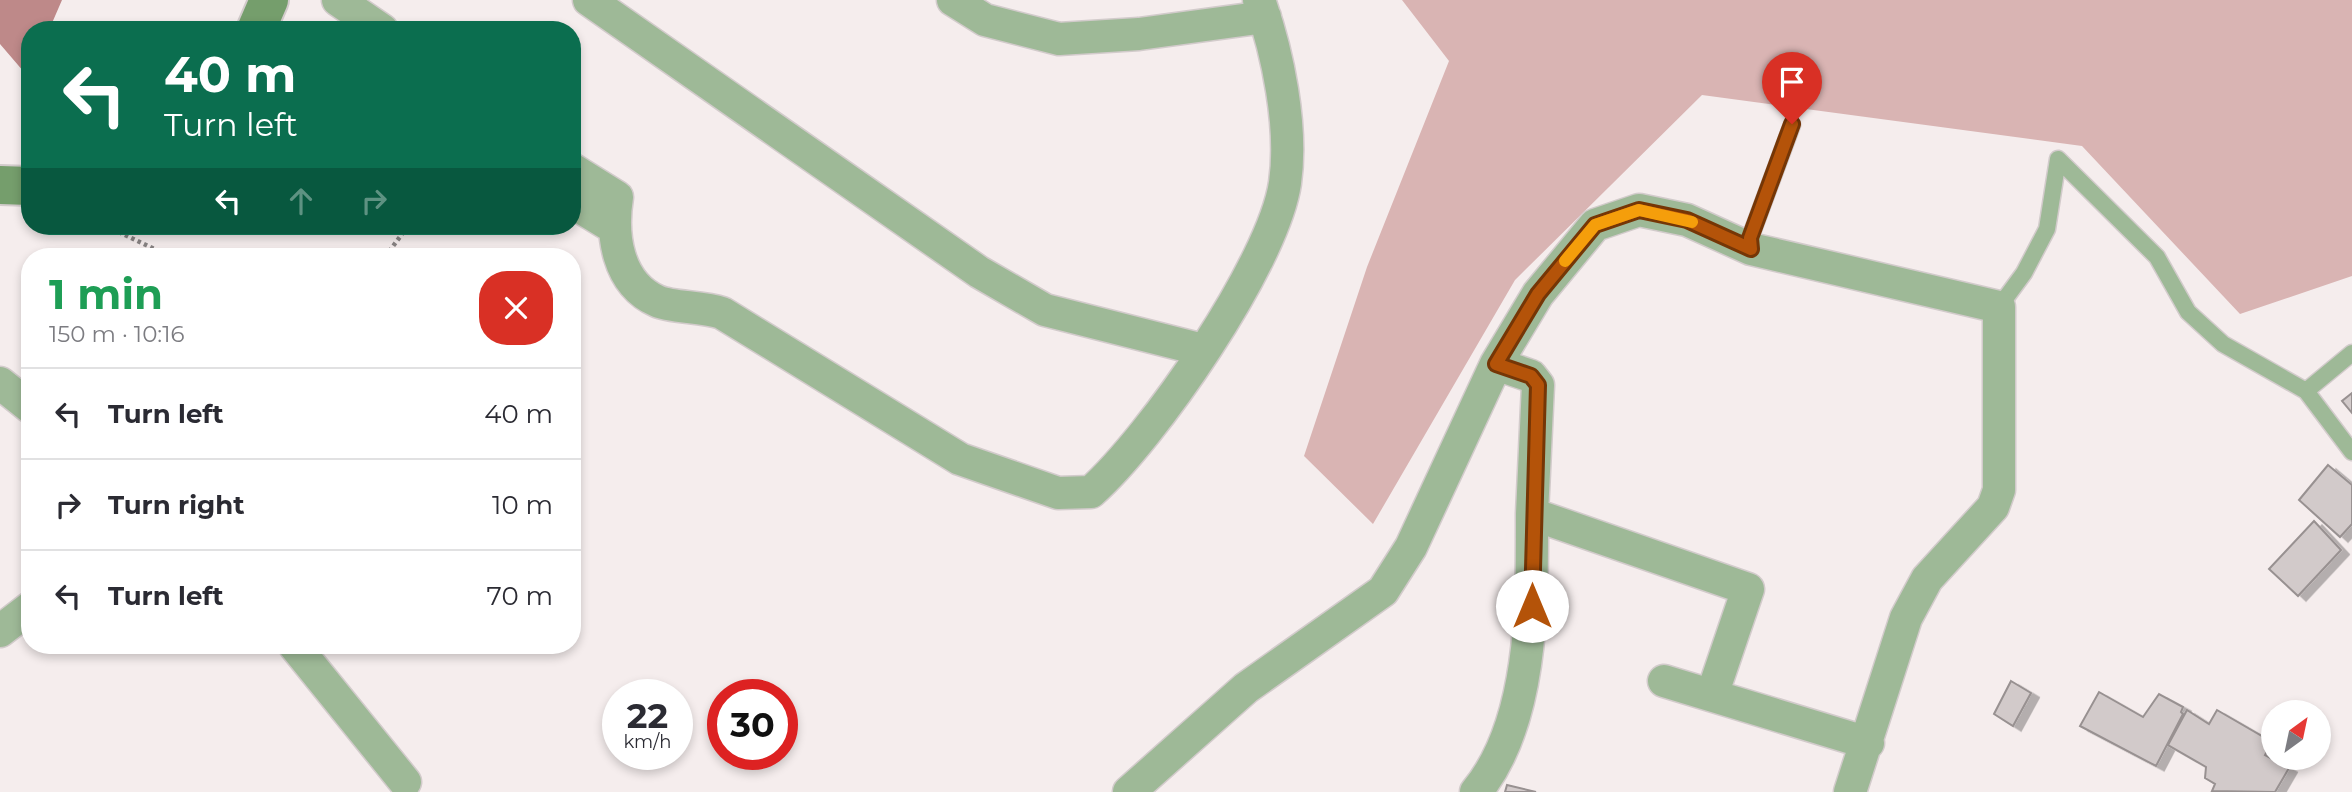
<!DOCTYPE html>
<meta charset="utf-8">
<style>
:root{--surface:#fff;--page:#f2f2f3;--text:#2b2b33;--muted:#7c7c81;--line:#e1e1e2}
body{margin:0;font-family:Montserrat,sans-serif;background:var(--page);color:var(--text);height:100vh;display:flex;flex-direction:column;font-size:26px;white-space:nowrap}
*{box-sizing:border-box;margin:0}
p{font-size:23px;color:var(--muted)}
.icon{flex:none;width:38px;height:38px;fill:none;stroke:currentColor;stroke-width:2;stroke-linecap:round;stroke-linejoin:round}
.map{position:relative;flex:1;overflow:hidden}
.side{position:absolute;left:21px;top:248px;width:560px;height:406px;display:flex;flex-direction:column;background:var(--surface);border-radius:28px;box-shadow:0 4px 10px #0003}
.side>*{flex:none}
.top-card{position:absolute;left:21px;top:21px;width:560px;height:214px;border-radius:28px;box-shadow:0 4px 10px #0003;background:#0b6e4f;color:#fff;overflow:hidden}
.needle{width:46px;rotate:33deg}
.tools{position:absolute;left:2261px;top:700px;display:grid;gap:14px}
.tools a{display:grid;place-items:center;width:70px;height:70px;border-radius:50%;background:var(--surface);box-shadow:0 4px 10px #0003;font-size:35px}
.speed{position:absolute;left:602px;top:679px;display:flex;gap:14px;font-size:35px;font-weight:700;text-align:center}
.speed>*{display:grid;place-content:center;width:91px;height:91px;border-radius:50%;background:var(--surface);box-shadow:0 4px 10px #0003;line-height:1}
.speed small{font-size:18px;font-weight:400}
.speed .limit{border:10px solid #d22;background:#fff;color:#111}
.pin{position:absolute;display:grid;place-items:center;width:60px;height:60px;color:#fff;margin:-72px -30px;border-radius:50% 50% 50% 0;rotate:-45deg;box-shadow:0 0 7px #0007}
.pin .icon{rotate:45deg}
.me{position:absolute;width:77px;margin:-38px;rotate:0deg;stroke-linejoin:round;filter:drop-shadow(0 0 5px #0008)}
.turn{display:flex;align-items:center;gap:24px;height:147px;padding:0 28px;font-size:32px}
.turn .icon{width:91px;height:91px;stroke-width:2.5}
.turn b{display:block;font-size:49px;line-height:60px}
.lanes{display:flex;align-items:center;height:66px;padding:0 28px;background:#0003;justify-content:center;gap:35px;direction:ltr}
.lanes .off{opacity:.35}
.round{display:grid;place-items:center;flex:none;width:74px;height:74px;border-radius:28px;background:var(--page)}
.overview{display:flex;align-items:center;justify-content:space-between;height:119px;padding:0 28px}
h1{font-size:42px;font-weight:700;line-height:52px;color:#1e9e55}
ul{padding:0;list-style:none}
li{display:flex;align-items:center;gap:21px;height:91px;padding:0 28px;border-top:2px solid var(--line)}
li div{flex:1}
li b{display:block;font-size:26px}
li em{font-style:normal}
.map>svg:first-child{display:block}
</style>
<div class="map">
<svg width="2352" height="792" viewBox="0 0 2352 792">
<defs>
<filter id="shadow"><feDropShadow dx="8" dy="4.5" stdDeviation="0" flood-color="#0004"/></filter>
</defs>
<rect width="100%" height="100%" fill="#f5eded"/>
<!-- green -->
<path fill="#d9b4b3" d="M 1402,0 L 2352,0 L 2352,276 L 2240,314 L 2082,146 L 1702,95 L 1515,280 L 1373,524 L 1304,456 L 1367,267 L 1449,61 Z"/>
<!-- water -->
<path fill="#be8989" d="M 0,0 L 62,0 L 49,30 L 30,30 L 30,79 L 0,44 Z"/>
<!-- building -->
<path fill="#d2caca" stroke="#989191" stroke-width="2" filter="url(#shadow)" d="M 2352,393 L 2352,413 L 2342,401 Z
M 2328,465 L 2352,485 L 2352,524 L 2340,537 L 2299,500 Z
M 2314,521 L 2341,550 L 2298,596 L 2269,569 Z
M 2011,681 L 2031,693 L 2013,726 L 1994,714 Z
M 2099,692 L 2143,717 L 2159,694 L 2183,707 L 2181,712 L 2183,714 L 2156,766 L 2080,726 Z
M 2187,710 L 2209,724 L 2217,710 L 2272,742 L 2265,755 L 2289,768 L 2275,792 L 2212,791 L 2215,784 L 2205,778 L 2206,767 L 2168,745 Z
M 1507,785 L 1536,792 L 1505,792 Z"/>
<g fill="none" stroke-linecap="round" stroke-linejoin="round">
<defs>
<path id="lane" d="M 1751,249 L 1750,238 L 1792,125
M 1999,307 L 2024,273 L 2047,229 L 2058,159 L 2157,257 L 2188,312 L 2223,344 L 2306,391
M 2352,353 L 2306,391 L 2352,452"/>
<path id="street" d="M 338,0 L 382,30
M 589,0 L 979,272 L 1045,310 L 1203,350
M 953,0 L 985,20 L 1059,39 L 1139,34 L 1265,17
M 572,169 L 617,197 C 611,235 617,283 657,301 C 672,308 702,306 722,313 L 960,459 L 1058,493 L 1091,492 C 1152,438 1273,264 1285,183 C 1293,127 1278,53 1259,0
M 572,202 L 613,227
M 1496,364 L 1531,376 L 1538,385 L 1532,514
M 0,383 L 30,407
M 0,631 L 30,608
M 295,646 L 405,782
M 1664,681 L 1868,743
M 1129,792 L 1246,688 L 1383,591 L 1411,547 L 1496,364 L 1538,294 L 1595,225 L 1639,210 L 1687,220 L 1751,249 L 1999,307 L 1999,490 L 1993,507 L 1927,579 L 1906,618 L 1850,792
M 1476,792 C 1534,722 1532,601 1532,514 L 1748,589 L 1712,695"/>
<path id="secondary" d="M 256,30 L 269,0
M 0,185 L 30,186"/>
</defs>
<!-- lane casing -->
<use href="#lane" stroke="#d2cbcb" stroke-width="19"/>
<!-- street casing -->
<use href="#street" stroke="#d2cbcb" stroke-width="35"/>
<!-- secondary casing -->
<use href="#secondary" stroke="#d2cbcb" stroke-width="42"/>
<!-- path -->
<path stroke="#888383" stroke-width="4.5" stroke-dasharray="3.5 3.5" stroke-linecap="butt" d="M 106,226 L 171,257
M 385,257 L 408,226"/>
<!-- lane -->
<use href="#lane" stroke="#9eb997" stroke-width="16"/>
<!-- street -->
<use href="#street" stroke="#9eb997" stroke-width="32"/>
<!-- secondary -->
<use href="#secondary" stroke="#759e6c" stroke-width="38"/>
</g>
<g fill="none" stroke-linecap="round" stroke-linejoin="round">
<defs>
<path id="route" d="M 1532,606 L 1538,385 L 1531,376 L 1496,364 L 1538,294 L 1595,225 L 1639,210 L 1687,220 L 1751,249 L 1750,238 L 1792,124"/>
</defs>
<!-- route casing -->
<use href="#route" stroke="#753606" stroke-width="18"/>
<!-- route -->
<use href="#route" stroke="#b45309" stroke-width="12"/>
<!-- slow -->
<path stroke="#f59e0b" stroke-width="12" d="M 1565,261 L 1595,225 L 1639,210 L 1692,222"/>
</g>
</svg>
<div class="tools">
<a><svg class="needle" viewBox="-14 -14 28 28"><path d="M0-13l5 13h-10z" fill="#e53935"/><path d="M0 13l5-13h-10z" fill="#7c7c81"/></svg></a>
</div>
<div class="speed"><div>22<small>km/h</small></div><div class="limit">30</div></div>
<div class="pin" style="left:1792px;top:124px;background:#d93025"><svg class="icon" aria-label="arrive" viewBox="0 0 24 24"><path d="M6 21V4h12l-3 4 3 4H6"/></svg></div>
<svg class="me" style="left:1532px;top:606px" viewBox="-20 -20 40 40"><circle r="19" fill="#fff"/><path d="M0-13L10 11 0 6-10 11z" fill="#b45309"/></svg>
<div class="top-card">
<div class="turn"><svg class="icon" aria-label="left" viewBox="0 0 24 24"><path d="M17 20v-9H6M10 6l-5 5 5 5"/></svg><div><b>40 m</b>Turn left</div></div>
<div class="lanes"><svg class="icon" aria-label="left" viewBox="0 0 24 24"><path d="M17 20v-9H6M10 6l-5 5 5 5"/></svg><svg class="icon off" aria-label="ahead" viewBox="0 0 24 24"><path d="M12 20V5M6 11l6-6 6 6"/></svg><svg class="icon off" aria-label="right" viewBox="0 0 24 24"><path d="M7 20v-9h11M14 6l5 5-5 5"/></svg></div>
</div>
<section class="side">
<div class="overview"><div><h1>1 min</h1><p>150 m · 10:16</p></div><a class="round" style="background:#d93025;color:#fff"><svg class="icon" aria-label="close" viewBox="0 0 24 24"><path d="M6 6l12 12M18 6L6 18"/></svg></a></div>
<ul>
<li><svg class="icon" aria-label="left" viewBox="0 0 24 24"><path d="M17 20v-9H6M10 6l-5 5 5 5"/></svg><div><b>Turn left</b></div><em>40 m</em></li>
<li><svg class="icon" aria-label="right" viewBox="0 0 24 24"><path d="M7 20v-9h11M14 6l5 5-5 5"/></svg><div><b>Turn right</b></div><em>10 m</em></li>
<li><svg class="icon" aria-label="left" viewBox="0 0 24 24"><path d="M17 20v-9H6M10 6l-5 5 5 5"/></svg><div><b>Turn left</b></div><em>70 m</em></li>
</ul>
</section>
</div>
